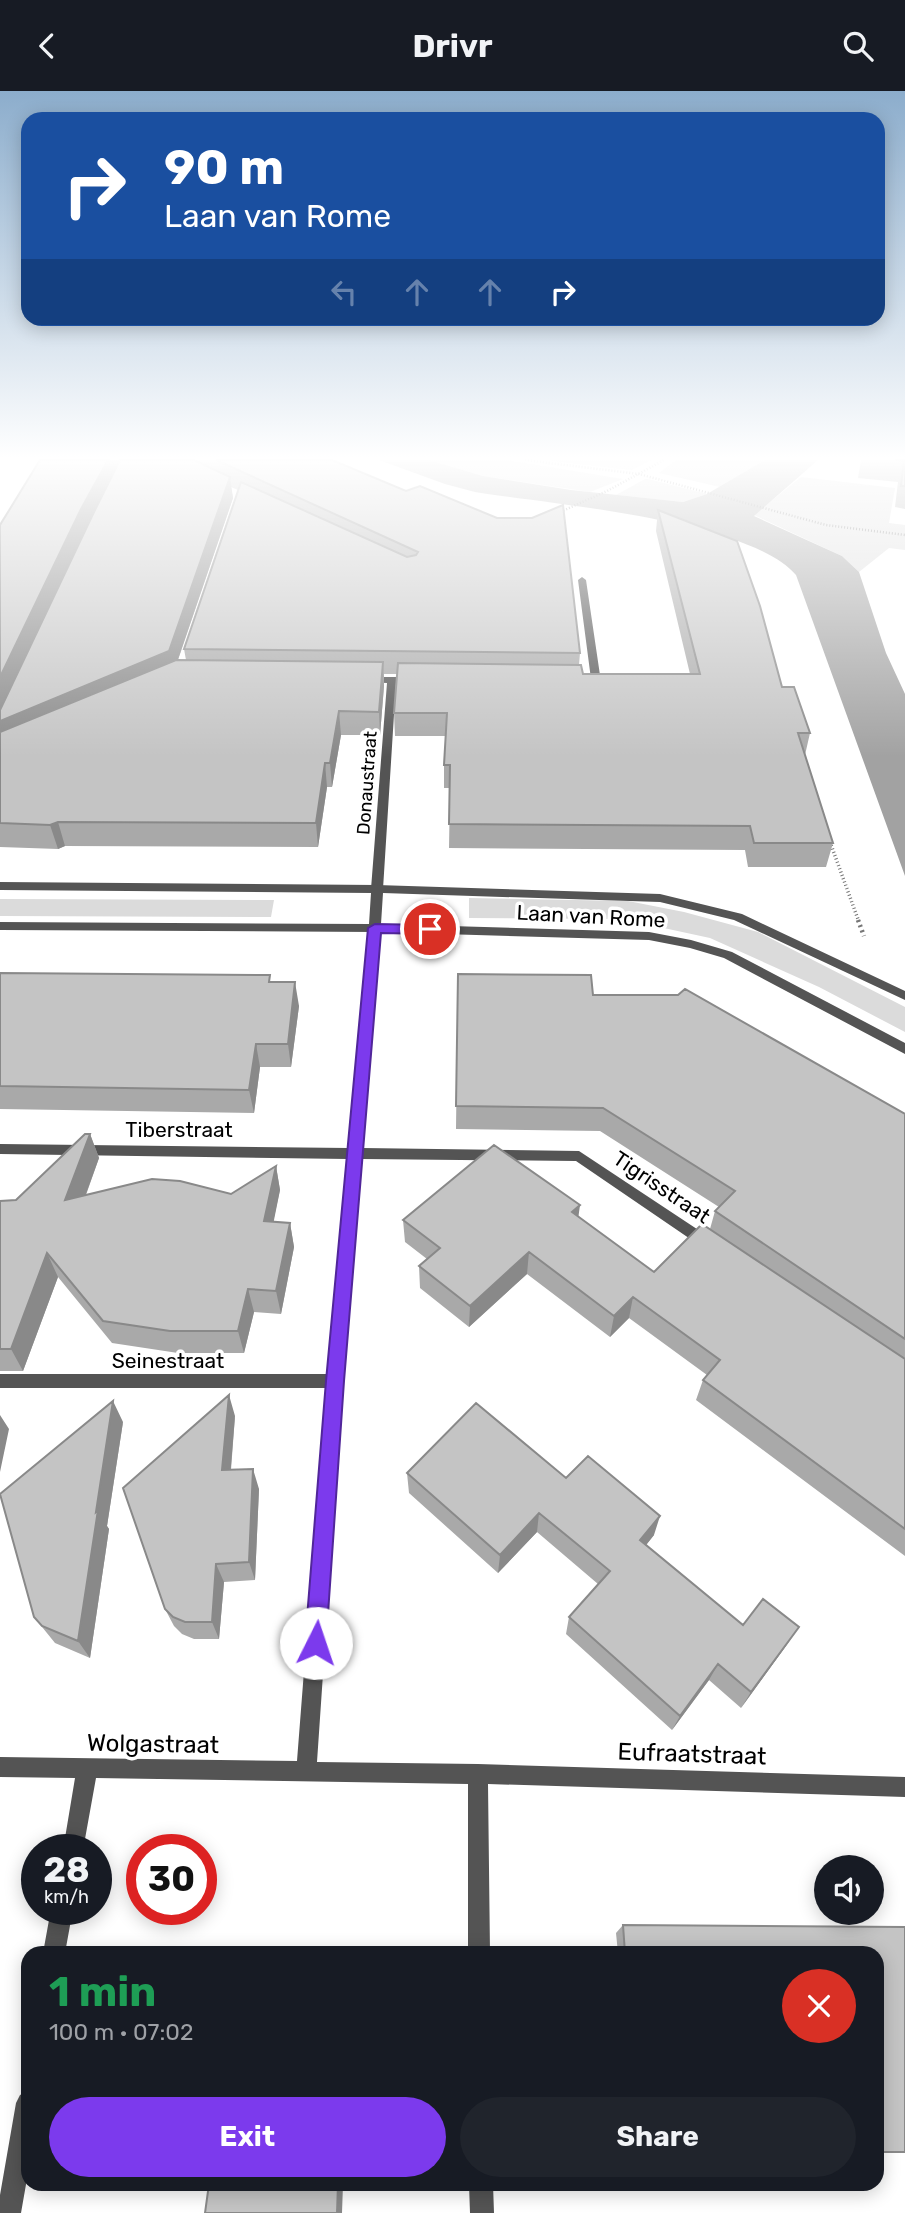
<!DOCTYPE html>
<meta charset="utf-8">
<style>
:root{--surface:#171b24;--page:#20242c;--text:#f1f3f6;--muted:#9ea1a6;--accent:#7c3aed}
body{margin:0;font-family:Rubik,sans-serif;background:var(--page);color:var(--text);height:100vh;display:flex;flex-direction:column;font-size:26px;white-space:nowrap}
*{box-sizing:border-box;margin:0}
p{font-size:23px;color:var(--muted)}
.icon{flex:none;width:38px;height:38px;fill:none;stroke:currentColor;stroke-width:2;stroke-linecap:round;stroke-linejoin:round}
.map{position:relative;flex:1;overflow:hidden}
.details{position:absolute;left:21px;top:1855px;width:863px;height:245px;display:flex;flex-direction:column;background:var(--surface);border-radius:21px;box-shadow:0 4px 18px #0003}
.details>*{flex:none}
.hud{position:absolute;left:21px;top:21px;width:864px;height:214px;border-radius:21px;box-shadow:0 4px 18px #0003;background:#1a4fa0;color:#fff;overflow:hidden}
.fabs{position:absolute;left:814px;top:1764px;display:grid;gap:14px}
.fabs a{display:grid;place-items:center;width:70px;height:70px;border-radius:50%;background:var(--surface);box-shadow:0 4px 18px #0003;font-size:35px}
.speed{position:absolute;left:21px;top:1743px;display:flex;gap:14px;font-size:35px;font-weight:700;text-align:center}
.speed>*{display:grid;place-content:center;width:91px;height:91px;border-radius:50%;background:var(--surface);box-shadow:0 4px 18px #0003;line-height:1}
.speed small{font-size:18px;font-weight:400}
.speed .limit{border:10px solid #d22;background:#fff;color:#111}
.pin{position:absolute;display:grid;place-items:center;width:60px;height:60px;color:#fff;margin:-30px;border:4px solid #fff;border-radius:50%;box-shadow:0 2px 7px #0007}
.me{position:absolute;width:77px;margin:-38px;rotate:4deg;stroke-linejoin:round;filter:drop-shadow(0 0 5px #0008)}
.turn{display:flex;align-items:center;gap:24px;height:147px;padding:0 28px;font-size:32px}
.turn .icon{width:91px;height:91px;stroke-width:2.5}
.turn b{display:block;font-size:49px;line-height:60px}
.lanes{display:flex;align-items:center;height:66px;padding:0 28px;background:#0003;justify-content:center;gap:35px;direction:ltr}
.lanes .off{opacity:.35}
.round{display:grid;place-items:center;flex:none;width:74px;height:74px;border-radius:37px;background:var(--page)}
.headline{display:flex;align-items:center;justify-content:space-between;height:119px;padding:0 28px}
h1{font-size:42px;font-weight:700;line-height:52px;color:#1e9e55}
.button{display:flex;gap:14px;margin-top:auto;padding:14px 28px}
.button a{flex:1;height:80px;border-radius:42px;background:var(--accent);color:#fff;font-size:28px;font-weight:700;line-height:80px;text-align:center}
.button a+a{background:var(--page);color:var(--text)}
header{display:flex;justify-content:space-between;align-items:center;height:91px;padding:0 28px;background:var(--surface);font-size:32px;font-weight:700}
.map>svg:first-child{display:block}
</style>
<header><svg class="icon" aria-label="back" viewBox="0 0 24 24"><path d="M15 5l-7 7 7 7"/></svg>Drivr<svg class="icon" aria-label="search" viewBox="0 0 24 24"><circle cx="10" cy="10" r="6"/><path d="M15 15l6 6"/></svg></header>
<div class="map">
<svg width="905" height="2122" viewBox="0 0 905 2122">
<rect width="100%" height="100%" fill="#fff"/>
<!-- green -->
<path fill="#dbdbdb" d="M 429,369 L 507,369 L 623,388 L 590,401 L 483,385 Z
M 651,369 L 632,379 L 550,370 L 552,369 Z
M 676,369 L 765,369 L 720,396 L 659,382 Z
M 801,386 L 895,397 L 889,432 L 905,434 L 905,459 L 889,457 L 859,481 L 842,465 L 754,424 Z
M 645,388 L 648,388 L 707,403 L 683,411 L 616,404 Z
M 469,807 L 628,810 L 684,821 L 758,841 L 905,916 L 905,941 L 819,896 L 710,847 L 622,828 L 469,827 Z
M 0,808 L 274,809 L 271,826 L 0,825 Z"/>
<!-- water -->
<path fill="#a2a2a2" d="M 379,369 L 429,369 L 483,385 L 571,399 L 683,411 L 707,403 L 765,369 L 818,369 L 754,425 L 842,465 L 859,481 L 886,562 L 905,603 L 905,785 L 796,484 C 749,429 550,413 475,401 L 445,393 Z"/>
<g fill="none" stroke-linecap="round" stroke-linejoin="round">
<!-- path-far2 -->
<path stroke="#767676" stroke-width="2.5" stroke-dasharray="1 2" stroke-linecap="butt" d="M 525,369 L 639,383 L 826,434 L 905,444
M 558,422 L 607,400 L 664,369"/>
<!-- path-far1 -->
<path stroke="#767676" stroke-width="3.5" stroke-dasharray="1 2.5" stroke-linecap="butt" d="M 830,751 L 859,831"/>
<!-- path -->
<path stroke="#767676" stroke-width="4.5" stroke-dasharray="2 3.5" stroke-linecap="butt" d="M 858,829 L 864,845"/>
<!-- minor -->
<path fill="#545454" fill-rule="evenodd" d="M 582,486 L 586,489 L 601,591 C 596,595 585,595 580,591 L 591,588 L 578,489 Z
M 365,586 L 414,586 L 419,589 L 414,592 L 396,592 L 383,798 L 377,802 L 371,798 L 387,592 L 362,591 L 360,589 Z
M 375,833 L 381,837 L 363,1057 L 579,1060 L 712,1148 L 714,1152 L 712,1156 L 707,1158 L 702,1156 L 576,1070 L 362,1068 L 343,1290 L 317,1671 L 478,1673 L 905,1686 L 905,1706 L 488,1693 L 490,1862 L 468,1862 L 468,1693 L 96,1687 L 83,1759 L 63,1759 L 75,1687 L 0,1686 L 0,1666 L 297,1670 L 326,1297 L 0,1297 L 0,1283 L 328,1283 L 348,1068 L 0,1063 L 0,1053 L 349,1057 L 369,837 Z
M 51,1818 L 73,1818 L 65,1862 L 43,1862 Z
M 28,2000 L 28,2082 L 21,2122 L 0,2122 L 0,2104 L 16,2012 L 20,2004 Z
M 469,2093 L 493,2093 L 494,2122 L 470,2122 Z"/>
<!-- tertiary -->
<path fill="#545454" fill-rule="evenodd" d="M 0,791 L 377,794 L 660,803 L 742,823 L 905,900 L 905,909 L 734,829 L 660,811 L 383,802 L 381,833 L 649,841 L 691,849 L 732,861 L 905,952 L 905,963 L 724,867 L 690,857 L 649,849 L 375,841 L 0,839 L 0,831 L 369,833 L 371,802 L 0,799 Z"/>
</g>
<!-- wall -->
<path fill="#a9a9a9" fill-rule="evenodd" d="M 40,369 L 332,369 L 580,562 L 579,574 L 583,583 L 690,583 L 656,440 L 658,419 L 782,596 L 810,642 L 805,664 L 833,752 L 826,776 L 748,776 L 745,759 L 449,757 L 450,697 L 444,697 L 444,674 L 446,645 L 395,645 L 394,622 L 397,583 L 384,583 L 384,595 L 380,644 L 341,644 L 332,696 L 327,696 L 318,756 L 65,755 L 58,758 L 0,756 L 0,630 ZM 231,396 L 238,399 L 184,558 L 186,569 L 178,569 L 233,407 Z
M 861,369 L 905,369 L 905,418 L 895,416 L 898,391 L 858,387 Z
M 0,882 L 271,891 L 299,915 L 291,976 L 260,976 L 254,1022 L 0,1018 Z
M 458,883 L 593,904 L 905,1023 L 905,1465 L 696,1309 L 703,1289 L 707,1284 L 629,1227 L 610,1246 L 527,1183 L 469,1236 L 420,1197 L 419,1175 L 427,1168 L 405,1151 L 403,1129 L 578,1125 L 654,1181 L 710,1138 L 715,1120 L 719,1116 L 600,1040 L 456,1038 Z
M 90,1043 L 99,1067 L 86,1104 L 231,1103 L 276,1075 L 280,1099 L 273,1131 L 290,1132 L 294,1156 L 281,1223 L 254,1221 L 244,1262 L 178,1262 L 112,1252 L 58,1186 L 23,1280 L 0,1280 L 0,1110 L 16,1109 Z
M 235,1325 L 231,1379 L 259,1398 L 255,1489 L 224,1491 L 219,1548 L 194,1548 L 182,1543 L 174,1535 L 165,1518 Z
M 123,1331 L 107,1435 L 109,1438 L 90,1567 L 55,1552 L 34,1526 Z
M 407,1382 L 566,1387 L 654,1444 L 646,1454 L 743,1534 L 788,1552 L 741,1617 L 709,1589 L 672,1639 L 566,1543 L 569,1526 L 598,1493 L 537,1441 L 498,1482 L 409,1402 Z
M 623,1834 L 877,1862 L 618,1862 L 616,1842 Z"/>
<!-- shaded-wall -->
<path fill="#898989" d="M 108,369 L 124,369 L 0,625 L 0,586 L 81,418 Z
M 230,386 L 233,407 L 173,583 L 0,657 L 0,630 Z
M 383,571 L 384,595 L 380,644 L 379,621 Z
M 339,620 L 341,644 L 332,696 L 330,672 Z
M 325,672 L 327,696 L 318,756 L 316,732 Z
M 58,731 L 65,755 L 58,758 L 50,734 Z
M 295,891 L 299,915 L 291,976 L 288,953 Z
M 256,953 L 260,976 L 254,1022 L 249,999 Z
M 90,1043 L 99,1067 L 75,1133 L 65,1109 Z
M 276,1075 L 280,1099 L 269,1154 L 264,1130 Z
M 580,1114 L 577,1136 L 572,1121 Z
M 290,1132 L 294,1156 L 281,1223 L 276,1200 Z
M 529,1161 L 527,1183 L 469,1236 L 470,1215 Z
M 47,1162 L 58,1186 L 23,1280 L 11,1258 Z
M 248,1198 L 254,1221 L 244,1262 L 238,1240 Z
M 633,1206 L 629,1227 L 610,1246 L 614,1225 Z
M 229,1304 L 235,1325 L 229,1399 L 222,1379 Z
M 113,1310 L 123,1331 L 107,1435 L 109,1438 L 90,1567 L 78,1550 L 96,1421 Z
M 0,1324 L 9,1338 L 0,1381 Z
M 253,1378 L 259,1398 L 255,1489 L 249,1471 Z
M 539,1422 L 537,1441 L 498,1482 L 500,1464 Z
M 660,1425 L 654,1444 L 635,1468 L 640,1449 Z
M 216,1473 L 224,1491 L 219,1548 L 212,1531 Z
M 799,1536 L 788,1552 L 741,1617 L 751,1601 Z
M 718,1573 L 709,1589 L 672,1639 L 680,1625 Z
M 338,2093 L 343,2093 L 342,2122 L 337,2122 Z"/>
<!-- building -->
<path fill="#c4c4c4" stroke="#898989" stroke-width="2" d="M 40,369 L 108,369 L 81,418 L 0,586 L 0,434 Z
M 120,369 L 194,369 L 230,386 L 169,560 L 0,630 L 0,619 L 94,421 Z
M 216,369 L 332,369 L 406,400 L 420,395 L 497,427 L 532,427 L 563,414 L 580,562 L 184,558 L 241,391 L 407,466 L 416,464 L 418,461 Z
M 895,369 L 905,369 L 905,395 L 901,395 L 904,370 Z
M 658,419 L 737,450 L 760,515 L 782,596 L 794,596 L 810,642 L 798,642 L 833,752 L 754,752 L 750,735 L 449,733 L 450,674 L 444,674 L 447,622 L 394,622 L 398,572 L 581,574 L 583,583 L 700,583 Z
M 176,569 L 383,571 L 379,621 L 339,620 L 330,672 L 325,672 L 316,732 L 58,731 L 50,734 L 0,732 L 0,641 Z
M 0,882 L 270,884 L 269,891 L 295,891 L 288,953 L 256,953 L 249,999 L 0,995 Z
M 458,883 L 591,884 L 593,904 L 678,904 L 685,898 L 905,1023 L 905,1248 L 715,1120 L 735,1100 L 603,1017 L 456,1015 Z
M 85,1043 L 90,1043 L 65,1109 L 152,1088 L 180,1090 L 231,1103 L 276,1075 L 264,1130 L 290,1132 L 276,1200 L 248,1198 L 238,1240 L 170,1240 L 103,1230 L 47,1162 L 11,1258 L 0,1258 L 0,1110 L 16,1109 Z
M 494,1054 L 580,1114 L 572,1121 L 654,1181 L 702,1133 L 905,1268 L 905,1438 L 703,1289 L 720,1269 L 633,1206 L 614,1225 L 529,1161 L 470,1215 L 419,1175 L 440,1157 L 403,1129 Z
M 229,1304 L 222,1379 L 253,1378 L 249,1471 L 216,1473 L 212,1531 L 185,1531 L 173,1526 L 165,1518 L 123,1397 Z
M 113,1310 L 96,1421 L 98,1419 L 78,1550 L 42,1535 L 34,1526 L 0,1403 Z
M 476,1312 L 566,1387 L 588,1365 L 660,1425 L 640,1449 L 743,1534 L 763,1508 L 799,1536 L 751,1601 L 718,1573 L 680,1625 L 569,1526 L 610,1480 L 539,1422 L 500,1464 L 407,1382 Z
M 623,1834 L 905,1836 L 905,2061 L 877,2061 L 877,1862 L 625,1862 Z
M 209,2093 L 338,2093 L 337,2122 L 205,2122 Z"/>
<!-- sky -->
<linearGradient id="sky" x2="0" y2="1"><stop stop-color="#8cadcc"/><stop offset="0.55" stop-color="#fff"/><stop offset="1" stop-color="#fff" stop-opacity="0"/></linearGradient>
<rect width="905" height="666" fill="url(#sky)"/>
<!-- route -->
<path fill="#7c3aed" stroke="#51269a" stroke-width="2" d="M 375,833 L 430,834 L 436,838 L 430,843 L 381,842 L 344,1290 L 326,1552 L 323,1559 L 316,1562 L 308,1559 L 305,1552 L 326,1290 L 368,837 Z"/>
<g text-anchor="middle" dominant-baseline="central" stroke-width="7" stroke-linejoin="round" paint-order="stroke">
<!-- far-street labels -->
<g font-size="18" fill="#000" stroke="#fff">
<text transform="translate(367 692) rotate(-86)">Donaustraat</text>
</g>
<!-- street labels -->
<g font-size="21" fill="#000" stroke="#fff">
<text transform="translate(591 825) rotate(3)">Laan van Rome</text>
<text x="179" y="1038">Tiberstraat</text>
<text transform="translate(662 1096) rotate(34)">Tigrisstraat</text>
<text x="168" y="1269">Seinestraat</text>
</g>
<!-- near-street labels -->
<g font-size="24" fill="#000" stroke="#fff">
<text transform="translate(153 1653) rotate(1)">Wolgastraat</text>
<text transform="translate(692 1663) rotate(2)">Eufraatstraat</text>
</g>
</g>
</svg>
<div class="fabs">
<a><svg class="icon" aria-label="sound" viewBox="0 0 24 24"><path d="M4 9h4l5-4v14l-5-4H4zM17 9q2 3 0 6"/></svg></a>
</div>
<div class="speed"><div>28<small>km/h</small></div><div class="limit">30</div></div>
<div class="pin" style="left:430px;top:838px;background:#d93025"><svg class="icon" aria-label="arrive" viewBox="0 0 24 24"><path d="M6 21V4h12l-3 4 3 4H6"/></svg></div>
<svg class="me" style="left:316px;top:1552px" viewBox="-20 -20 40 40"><circle r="19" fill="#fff"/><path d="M0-13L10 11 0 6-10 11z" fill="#7c3aed"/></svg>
<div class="hud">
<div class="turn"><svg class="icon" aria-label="right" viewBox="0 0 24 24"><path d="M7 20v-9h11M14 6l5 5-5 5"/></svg><div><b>90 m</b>Laan van Rome</div></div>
<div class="lanes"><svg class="icon off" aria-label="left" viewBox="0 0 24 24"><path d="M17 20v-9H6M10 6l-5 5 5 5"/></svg><svg class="icon off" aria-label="ahead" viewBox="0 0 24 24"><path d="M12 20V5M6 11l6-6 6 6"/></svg><svg class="icon off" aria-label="ahead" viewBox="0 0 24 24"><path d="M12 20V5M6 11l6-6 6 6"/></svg><svg class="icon" aria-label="right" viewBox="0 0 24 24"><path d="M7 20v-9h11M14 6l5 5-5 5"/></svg></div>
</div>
<section class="details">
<div class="headline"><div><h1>1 min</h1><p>100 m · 07:02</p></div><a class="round" style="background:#d93025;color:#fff"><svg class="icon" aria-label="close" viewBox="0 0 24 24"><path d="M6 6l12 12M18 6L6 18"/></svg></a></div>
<div class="button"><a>Exit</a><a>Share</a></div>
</section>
</div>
